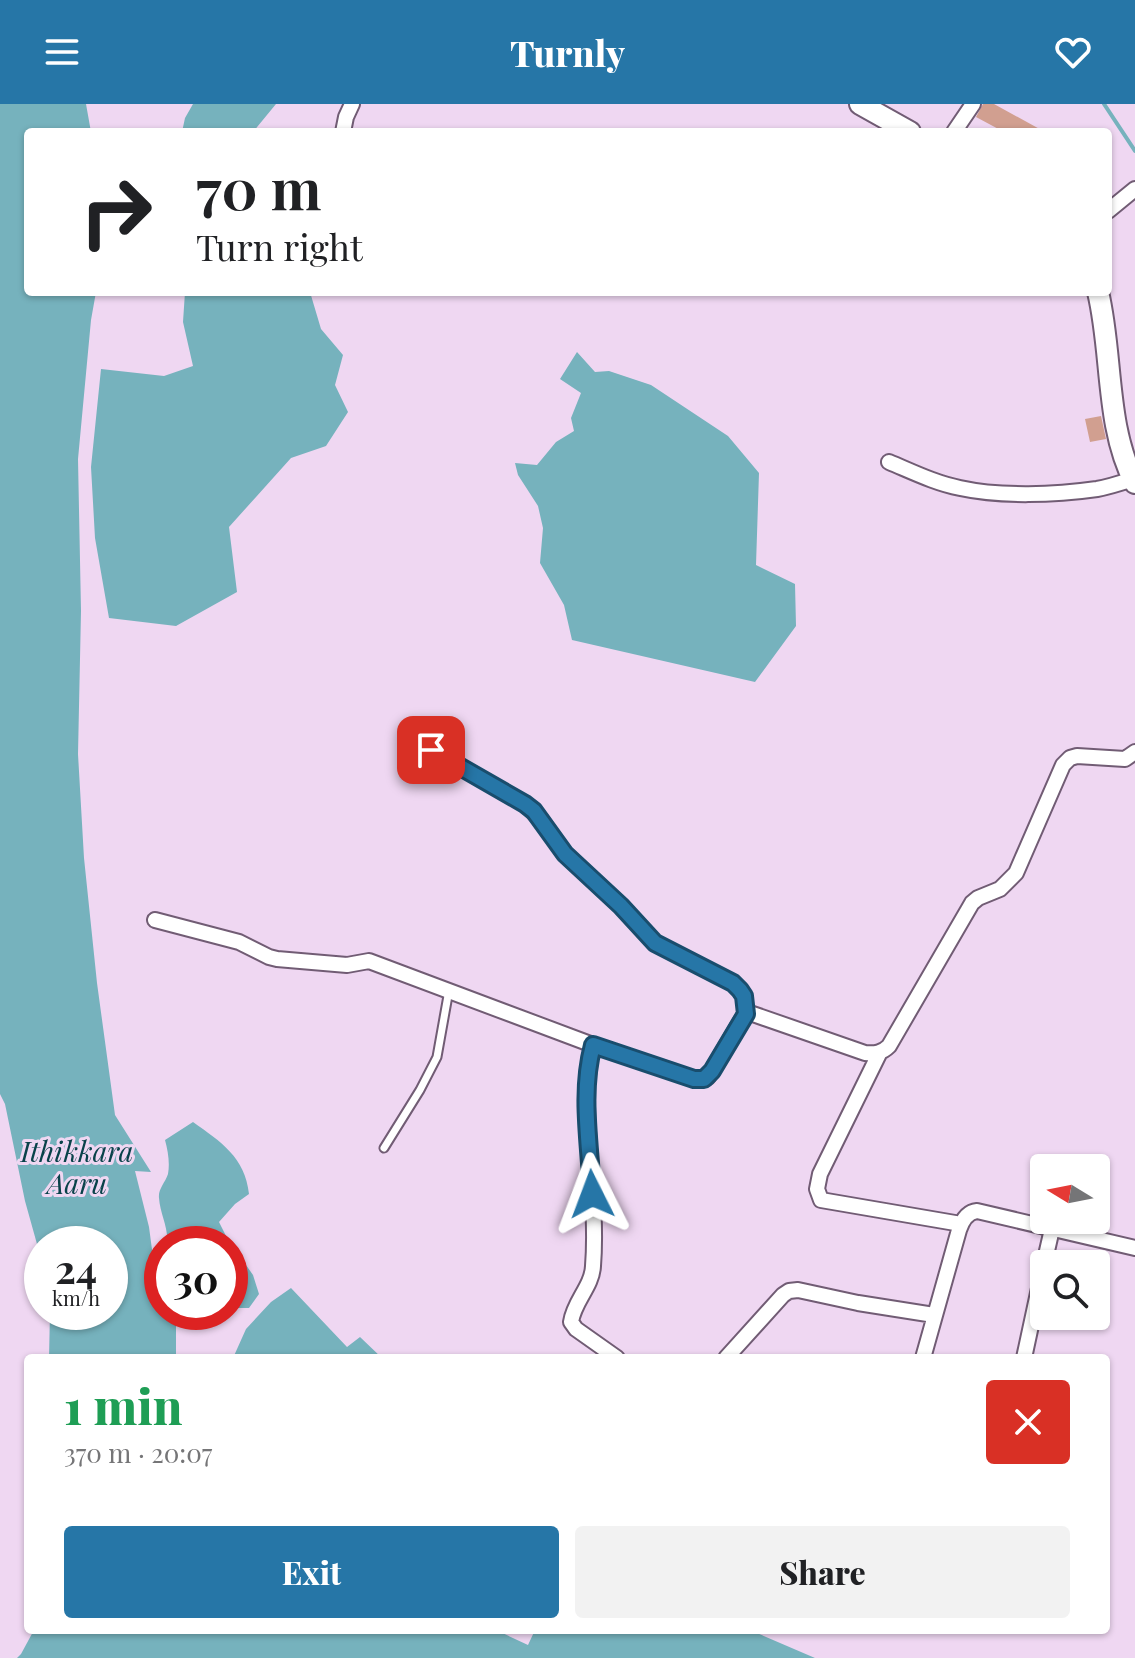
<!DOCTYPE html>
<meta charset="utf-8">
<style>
:root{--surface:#fff;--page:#f2f2f2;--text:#202124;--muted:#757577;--accent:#2676a7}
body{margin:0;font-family:"Playfair Display",serif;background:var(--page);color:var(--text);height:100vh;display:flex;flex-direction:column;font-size:30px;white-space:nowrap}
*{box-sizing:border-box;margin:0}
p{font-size:26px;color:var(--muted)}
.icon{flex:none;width:44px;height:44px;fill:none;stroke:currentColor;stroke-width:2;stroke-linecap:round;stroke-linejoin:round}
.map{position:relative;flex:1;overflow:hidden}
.side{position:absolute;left:24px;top:1250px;width:1086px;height:280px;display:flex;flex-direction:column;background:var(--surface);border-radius:8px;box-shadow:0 2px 6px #0004}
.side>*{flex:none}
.banner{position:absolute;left:24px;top:24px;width:1088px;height:168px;border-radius:8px;box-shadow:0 2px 6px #0004;background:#fff;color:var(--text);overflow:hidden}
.needle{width:52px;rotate:280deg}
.fabs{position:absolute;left:1030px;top:1050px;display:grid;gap:16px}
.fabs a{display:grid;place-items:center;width:80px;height:80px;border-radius:8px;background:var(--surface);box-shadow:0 2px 6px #0004;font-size:40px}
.speed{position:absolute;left:24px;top:1122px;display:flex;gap:16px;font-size:40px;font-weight:700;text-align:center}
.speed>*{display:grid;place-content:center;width:104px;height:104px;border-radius:50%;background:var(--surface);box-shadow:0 2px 6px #0004;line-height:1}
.speed small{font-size:20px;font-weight:400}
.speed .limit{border:12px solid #d22;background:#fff;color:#111}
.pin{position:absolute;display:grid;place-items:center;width:68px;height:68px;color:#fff;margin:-34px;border-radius:16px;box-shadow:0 4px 12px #0006}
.me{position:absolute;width:88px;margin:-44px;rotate:357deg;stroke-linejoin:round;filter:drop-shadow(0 0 6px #0008)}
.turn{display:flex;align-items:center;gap:28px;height:168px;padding:0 40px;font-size:36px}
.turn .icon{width:104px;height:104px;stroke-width:2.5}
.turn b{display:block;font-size:56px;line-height:68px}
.round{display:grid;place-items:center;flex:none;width:84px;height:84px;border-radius:8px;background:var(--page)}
.overview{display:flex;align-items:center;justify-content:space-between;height:136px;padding:0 40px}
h1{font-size:48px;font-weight:800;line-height:60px;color:#1e9e55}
.button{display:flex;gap:16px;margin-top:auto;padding:16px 40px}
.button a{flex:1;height:92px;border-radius:8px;background:var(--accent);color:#fff;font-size:32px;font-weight:800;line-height:92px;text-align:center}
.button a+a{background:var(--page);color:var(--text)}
header{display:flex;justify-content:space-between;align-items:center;height:104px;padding:0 40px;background:var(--accent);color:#fff;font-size:36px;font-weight:800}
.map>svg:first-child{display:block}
</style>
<header><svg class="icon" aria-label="menu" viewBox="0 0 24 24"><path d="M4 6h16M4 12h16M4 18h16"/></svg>Turnly<svg class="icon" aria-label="heart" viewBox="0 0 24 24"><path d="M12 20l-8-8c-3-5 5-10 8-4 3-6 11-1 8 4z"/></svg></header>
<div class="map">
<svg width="1135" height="1554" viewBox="0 0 1135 1554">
<rect width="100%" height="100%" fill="#efd7f2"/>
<!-- water -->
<path fill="#76b2bd" d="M 0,0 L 86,0 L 91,28 L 28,28 L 28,188 L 96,188 L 91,216 L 78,355 L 81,507 L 78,650 L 84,754 L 97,879 L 115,1011 L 151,1068 L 135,1067 L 149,1123 L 153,1153 L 162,1153 L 162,1208 L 172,1208 L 176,1221 L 176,1254 L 49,1254 L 50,1208 L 110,1208 L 110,1140 L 42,1140 L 42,1158 L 25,1097 L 5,1000 L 0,990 Z
M 193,0 L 276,0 L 253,28 L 182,28 L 185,14 Z
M 185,188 L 310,188 L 321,225 L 343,251 L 335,281 L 348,308 L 326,342 L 291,354 L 229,423 L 237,488 L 176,522 L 109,514 L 95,434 L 91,363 L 101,265 L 164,272 L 193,262 L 183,218 Z
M 577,248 L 595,268 L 609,267 L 651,281 L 728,332 L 759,369 L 756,461 L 795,480 L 796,522 L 755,578 L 572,536 L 564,501 L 540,459 L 543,424 L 538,402 L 518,371 L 515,359 L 537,361 L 556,338 L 574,327 L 571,314 L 581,289 L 560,275 Z
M 193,1018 C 221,1038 245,1053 249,1090 L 235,1100 L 219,1118 L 227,1134 L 253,1171 L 259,1190 L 249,1204 L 230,1204 L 230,1140 L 167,1140 C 169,1124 160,1110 159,1094 C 158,1085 165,1079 168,1070 C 170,1059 168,1047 165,1036 Z
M 291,1184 L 347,1243 L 360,1233 L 382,1254 L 233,1254 L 246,1225 L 271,1198 Z
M 34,1526 L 496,1526 L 528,1541 L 535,1526 L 750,1526 L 815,1554 L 17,1554 L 21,1550 Z"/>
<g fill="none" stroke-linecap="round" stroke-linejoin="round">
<!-- stream -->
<path stroke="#76b2bd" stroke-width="4" d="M 1104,0 L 1135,47"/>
</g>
<!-- building -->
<path fill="#d19f90" d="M 983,0 L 994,0 L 1045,28 L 1004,28 L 976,13 Z
M 1101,312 L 1106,335 L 1090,338 L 1085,315 Z"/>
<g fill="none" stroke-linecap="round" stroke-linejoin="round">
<defs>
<path id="service" d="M 384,1044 L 420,986 L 437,953 L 449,886"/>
<path id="minor" d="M 343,28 L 346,13 L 352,0
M 954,28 L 973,0
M 1108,107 L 1135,85
M 889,358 C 913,368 935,379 960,384 C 1001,393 1055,391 1097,385 C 1109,383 1121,379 1133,375
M 431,646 L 525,700 L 541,716 L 565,750 L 621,802 L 655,839 L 733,879 L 744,892 L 746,910
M 155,816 L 239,838 L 269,853 L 277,855 L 347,861 L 369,857 L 593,941 L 694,975 L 700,976 L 708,973 L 744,912 L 750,909 L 865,949 C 875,950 882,949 889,942 L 972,799 L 978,794 L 1000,785 L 1016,769 L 1063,661 L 1070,654 L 1077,652 L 1125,655 L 1135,648
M 593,941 C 584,976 587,1010 589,1045 C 592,1082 596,1125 593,1162 C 592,1183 574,1197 571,1218 L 576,1225 L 617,1254
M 880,948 L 820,1070 L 817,1085 L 821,1096 L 961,1120
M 1044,1160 L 1052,1125
M 726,1254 L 783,1191 L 789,1187 L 798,1186 L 858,1199 L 934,1211
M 923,1254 L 959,1126 C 962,1117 967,1108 977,1107 L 1135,1144
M 1024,1254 L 1044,1161"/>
<path id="secondary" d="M 860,0 L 910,28
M 1098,188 C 1113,250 1105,322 1135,379"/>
</defs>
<!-- service casing -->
<use href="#service" stroke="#715c74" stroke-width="11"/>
<!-- minor casing -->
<use href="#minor" stroke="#715c74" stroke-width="18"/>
<!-- secondary casing -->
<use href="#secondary" stroke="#715c74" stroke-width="24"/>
<!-- service -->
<use href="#service" stroke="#fff" stroke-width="7"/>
<!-- minor -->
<use href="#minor" stroke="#fff" stroke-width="14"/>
<!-- secondary -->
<use href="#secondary" stroke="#fff" stroke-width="20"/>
</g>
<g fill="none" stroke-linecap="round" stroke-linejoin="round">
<defs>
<path id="route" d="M 431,646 L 525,700 L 534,707 L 565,750 L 621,802 L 655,839 L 733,879 L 740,886 L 744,892 L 746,910 L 712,967 L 704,975 L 694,975 L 593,941 C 580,990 590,1040 592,1090"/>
</defs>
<!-- route casing -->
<use href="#route" stroke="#194d6d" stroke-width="20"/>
<!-- route -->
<use href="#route" stroke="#2676a7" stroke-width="14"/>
</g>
<g text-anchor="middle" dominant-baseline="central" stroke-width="6" stroke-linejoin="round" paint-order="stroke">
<!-- water labels -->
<g font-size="28" font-style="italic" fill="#09424a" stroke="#efd7f2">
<text x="77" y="1046">Ithikkara<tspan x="77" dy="32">Aaru</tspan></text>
</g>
</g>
</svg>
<div class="fabs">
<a><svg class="needle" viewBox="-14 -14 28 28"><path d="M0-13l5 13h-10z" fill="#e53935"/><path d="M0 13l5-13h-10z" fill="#757577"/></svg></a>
<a><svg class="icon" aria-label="search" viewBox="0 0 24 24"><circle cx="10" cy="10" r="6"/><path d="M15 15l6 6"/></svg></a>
</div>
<div class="speed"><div>24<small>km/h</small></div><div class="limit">30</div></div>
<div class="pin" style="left:431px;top:646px;background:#d93025"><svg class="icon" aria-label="arrive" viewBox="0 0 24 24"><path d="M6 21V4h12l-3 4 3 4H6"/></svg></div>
<svg class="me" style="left:592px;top:1090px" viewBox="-20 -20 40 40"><path d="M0-17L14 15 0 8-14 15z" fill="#2676a7" stroke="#fff" stroke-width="4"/></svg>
<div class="banner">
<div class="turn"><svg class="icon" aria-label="right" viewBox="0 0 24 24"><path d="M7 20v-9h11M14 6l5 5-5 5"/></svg><div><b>70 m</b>Turn right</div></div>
</div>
<section class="side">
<div class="overview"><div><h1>1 min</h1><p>370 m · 20:07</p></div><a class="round" style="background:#d93025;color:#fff"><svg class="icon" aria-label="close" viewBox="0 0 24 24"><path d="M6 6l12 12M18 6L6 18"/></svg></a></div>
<div class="button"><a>Exit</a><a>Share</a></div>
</section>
</div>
